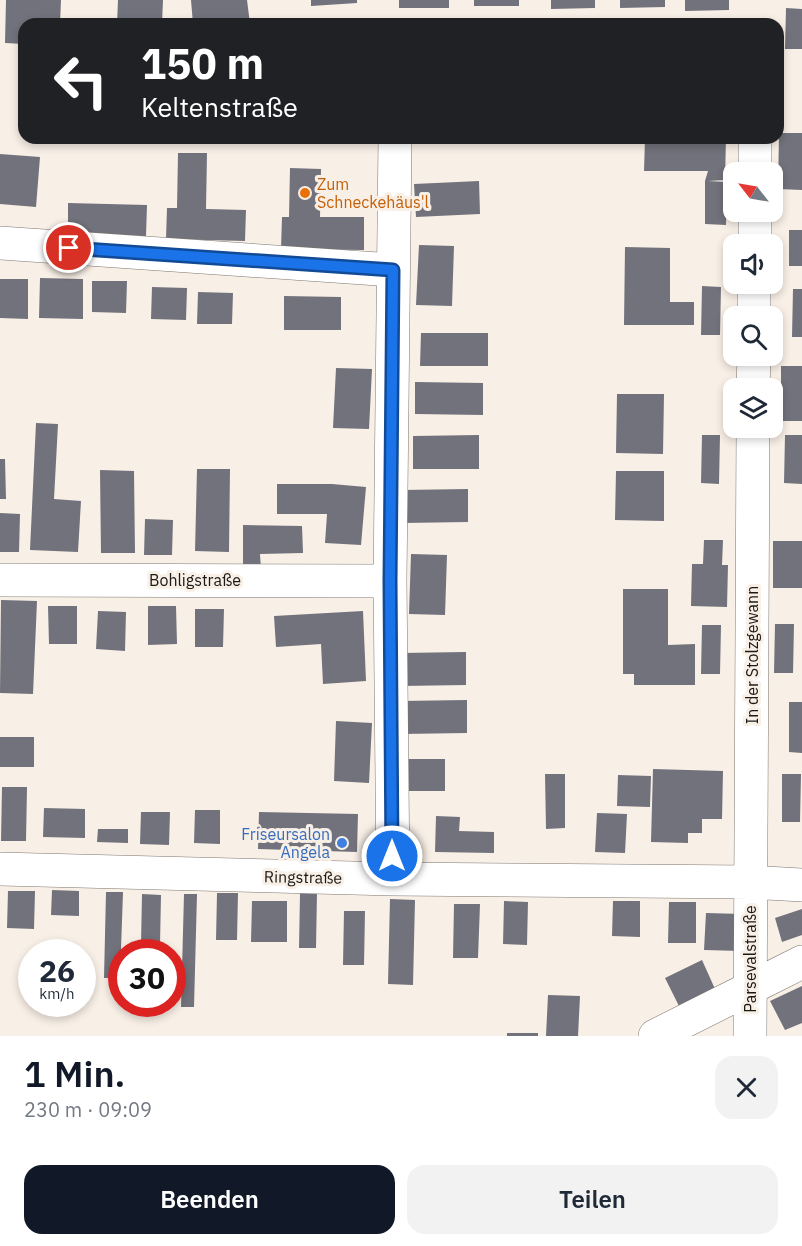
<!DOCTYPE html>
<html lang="de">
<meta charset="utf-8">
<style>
:root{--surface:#fff;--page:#f2f2f3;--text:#1f2937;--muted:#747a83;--accent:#111827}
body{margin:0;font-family:"IBM Plex Sans",sans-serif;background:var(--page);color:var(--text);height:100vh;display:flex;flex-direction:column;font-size:22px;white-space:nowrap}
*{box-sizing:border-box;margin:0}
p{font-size:20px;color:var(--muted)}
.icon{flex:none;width:33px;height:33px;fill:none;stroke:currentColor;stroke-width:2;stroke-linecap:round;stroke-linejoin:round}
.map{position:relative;height:1036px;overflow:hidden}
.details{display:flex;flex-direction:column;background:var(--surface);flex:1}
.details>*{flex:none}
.banner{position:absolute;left:18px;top:18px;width:766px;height:126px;border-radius:18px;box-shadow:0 3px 9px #0003;background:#202124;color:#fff;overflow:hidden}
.needle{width:39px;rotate:301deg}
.tools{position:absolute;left:723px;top:162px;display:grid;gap:12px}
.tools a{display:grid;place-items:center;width:60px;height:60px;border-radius:12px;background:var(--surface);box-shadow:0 3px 9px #0003;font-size:30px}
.speed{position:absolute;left:18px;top:939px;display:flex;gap:12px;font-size:30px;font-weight:700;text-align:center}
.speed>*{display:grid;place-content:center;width:78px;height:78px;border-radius:50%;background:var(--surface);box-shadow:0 3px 9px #0003;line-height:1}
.speed small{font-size:15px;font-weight:400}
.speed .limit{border:9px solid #d22;background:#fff;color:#111}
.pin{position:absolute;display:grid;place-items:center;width:51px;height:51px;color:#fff;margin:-26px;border:3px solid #fff;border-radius:50%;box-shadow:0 2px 6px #0007}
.me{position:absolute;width:66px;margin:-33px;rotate:0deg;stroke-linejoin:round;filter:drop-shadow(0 0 4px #0008)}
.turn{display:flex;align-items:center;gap:21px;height:126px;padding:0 24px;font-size:27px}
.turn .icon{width:78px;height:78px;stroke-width:2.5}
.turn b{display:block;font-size:42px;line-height:51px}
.round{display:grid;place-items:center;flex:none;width:63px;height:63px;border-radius:18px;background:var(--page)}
.head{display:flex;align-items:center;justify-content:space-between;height:102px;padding:0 24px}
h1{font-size:36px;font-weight:600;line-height:45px;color:var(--accent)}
.button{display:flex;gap:12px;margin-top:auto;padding:12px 24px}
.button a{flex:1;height:69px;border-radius:18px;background:var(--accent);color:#fff;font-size:24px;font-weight:600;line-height:69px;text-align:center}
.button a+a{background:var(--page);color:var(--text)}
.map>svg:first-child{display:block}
</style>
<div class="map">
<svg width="802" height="1036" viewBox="0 0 802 1036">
<rect width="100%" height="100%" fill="#f8efe6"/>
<!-- building -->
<path fill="#72727c" d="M 6,0 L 61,0 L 60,24 L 24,24 L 24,44 L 5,43 Z
M 118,0 L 163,0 L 162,24 L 117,24 Z
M 191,0 L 247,0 L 250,24 L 193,24 Z
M 311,0 L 357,0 L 357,3 L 311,6 Z
M 399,0 L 449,0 L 449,8 L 399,8 Z
M 474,0 L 519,0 L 519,6 L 474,6 Z
M 551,0 L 595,0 L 595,8 L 551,9 Z
M 620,0 L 665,0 L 665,7 L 620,8 Z
M 685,0 L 729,0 L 729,10 L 685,11 Z
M 786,8 L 802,9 L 802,49 L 785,49 Z
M 779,133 L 802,133 L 802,190 L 778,189 Z
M 414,138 L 453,138 L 453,140 L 414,141 Z
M 645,138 L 726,138 L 725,180 L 708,181 L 727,182 L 726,225 L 705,224 L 705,181 L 708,171 L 644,171 Z
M 178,153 L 207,153 L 206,209 L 246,210 L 245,241 L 166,239 L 167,208 L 177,208 Z
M 0,154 L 40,157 L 36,207 L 0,204 Z
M 290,168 L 321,169 L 320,217 L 364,217 L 364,250 L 281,249 L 282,217 L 289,217 Z
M 479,181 L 480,214 L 416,217 L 414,184 Z
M 68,203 L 147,205 L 146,236 L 68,235 Z
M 789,230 L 802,230 L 802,266 L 789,266 Z
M 419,245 L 454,246 L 452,306 L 416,305 Z
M 625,247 L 670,248 L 670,302 L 694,302 L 694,325 L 624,325 Z
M 40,278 L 83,279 L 83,319 L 39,318 Z
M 0,279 L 28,279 L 28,319 L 0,318 Z
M 92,281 L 127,281 L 126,313 L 92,312 Z
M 702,286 L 721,287 L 720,335 L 701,335 Z
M 152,287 L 187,288 L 186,320 L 151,319 Z
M 793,289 L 802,289 L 802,337 L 792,337 Z
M 198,292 L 233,293 L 232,324 L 197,324 Z
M 284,296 L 341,297 L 341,330 L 284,330 Z
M 421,333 L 488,333 L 488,366 L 420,366 Z
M 781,366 L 802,366 L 802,421 L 781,421 Z
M 336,368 L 372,369 L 369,429 L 333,428 Z
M 415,382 L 483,383 L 483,415 L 415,414 Z
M 617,394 L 664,394 L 663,454 L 616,453 Z
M 36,423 L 58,424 L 54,499 L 81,501 L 78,552 L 30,550 Z
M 479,435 L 479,469 L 413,469 L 413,436 Z
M 702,435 L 720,435 L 719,484 L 701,483 Z
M 785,435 L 802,435 L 802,484 L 784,483 Z
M 0,459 L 5,459 L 6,499 L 0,499 Z
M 197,469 L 230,469 L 229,552 L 195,551 Z
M 100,470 L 134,471 L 135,553 L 101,553 Z
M 616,471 L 664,471 L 664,521 L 615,520 Z
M 277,484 L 332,484 L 366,487 L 361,545 L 325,543 L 327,514 L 277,514 Z
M 468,489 L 468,522 L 403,523 L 402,490 Z
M 0,513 L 20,514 L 19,552 L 0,552 Z
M 145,519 L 173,520 L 172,555 L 144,555 Z
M 243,525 L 302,526 L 303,553 L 260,554 L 261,570 L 243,569 Z
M 704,540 L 723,540 L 722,565 L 728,565 L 727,607 L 691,606 L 692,564 L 703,564 Z
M 773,541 L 802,541 L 802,588 L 773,588 Z
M 411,554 L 447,555 L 445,615 L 409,614 Z
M 623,589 L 668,589 L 668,645 L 695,644 L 695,685 L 634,685 L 634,674 L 623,674 Z
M 1,600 L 37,601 L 33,694 L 0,693 Z
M 48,606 L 77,606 L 77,644 L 49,644 Z
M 148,606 L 176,606 L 177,644 L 148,645 Z
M 195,609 L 224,609 L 223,647 L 195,647 Z
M 98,611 L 126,612 L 125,651 L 96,649 Z
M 363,611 L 366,681 L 323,684 L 321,644 L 276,647 L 274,616 Z
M 775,624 L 794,624 L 793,673 L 774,673 Z
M 702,625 L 721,625 L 720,674 L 701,674 Z
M 466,652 L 466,685 L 401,686 L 401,653 Z
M 467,700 L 467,733 L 401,734 L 401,701 Z
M 789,702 L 802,702 L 802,753 L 789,752 Z
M 336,721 L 372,723 L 369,783 L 334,781 Z
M 0,737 L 34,737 L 34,767 L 0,767 Z
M 407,759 L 445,759 L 445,791 L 406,791 Z
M 653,769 L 723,771 L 722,819 L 702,819 L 702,833 L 688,833 L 688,843 L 651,842 Z
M 545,774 L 565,774 L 565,828 L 546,829 Z
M 782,774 L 801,774 L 800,822 L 782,822 Z
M 618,775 L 651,776 L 650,807 L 617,806 Z
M 2,787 L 27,787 L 26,841 L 1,841 Z
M 44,808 L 85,809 L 85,838 L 43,837 Z
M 195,810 L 220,810 L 220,844 L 194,843 Z
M 141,812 L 170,812 L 169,845 L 140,844 Z
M 259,812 L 358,814 L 357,852 L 258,849 Z
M 597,813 L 627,814 L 625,853 L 595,852 Z
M 436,816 L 460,817 L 459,831 L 494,832 L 494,853 L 435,852 Z
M 98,829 L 128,829 L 128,843 L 97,842 Z
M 52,890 L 79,891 L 79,916 L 51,915 Z
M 8,891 L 35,891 L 34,929 L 7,928 Z
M 106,892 L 123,892 L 120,978 L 104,978 Z
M 217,893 L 238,893 L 237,940 L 216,940 Z
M 300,893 L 317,893 L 316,948 L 299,948 Z
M 142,894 L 161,895 L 160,945 L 141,945 Z
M 184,894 L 197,894 L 194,1007 L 181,1007 Z
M 390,899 L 415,900 L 413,985 L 388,984 Z
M 252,901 L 287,901 L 287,942 L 251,942 Z
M 504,901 L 528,902 L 527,945 L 503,944 Z
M 613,901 L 640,901 L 640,937 L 612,936 Z
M 669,902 L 696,902 L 696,943 L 668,943 Z
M 454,904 L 480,904 L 478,958 L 453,958 Z
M 802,909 L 802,935 L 782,942 L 775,918 Z
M 344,911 L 365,911 L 364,965 L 343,965 Z
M 706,913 L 742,914 L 741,951 L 704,950 Z
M 702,960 L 715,989 L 679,1006 L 665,978 Z
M 802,986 L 802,1023 L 785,1030 L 770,1001 Z
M 548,995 L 580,996 L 578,1036 L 546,1036 Z
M 507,1033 L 538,1033 L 538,1036 L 507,1036 Z"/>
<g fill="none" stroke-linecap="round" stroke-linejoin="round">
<defs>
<path id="minor" d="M 755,172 L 755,138
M 0,243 L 393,270
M 755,244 L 755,212
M 754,316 L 754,284
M 753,388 L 754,356
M 0,580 L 390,581
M 0,869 L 393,879 L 750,882 L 802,885
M 393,879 L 390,581 L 395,138
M 655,1036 L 802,962
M 750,1036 L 753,428"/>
</defs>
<!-- minor casing -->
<use href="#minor" stroke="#7f7770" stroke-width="34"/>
<!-- minor -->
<use href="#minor" stroke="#fff" stroke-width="33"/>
</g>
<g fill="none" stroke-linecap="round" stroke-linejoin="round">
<defs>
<path id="route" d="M 69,248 L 393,270 L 390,581 L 392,856"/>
</defs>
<!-- route casing -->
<use href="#route" stroke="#114b97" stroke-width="15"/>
<!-- route -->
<use href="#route" stroke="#1a73e8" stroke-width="10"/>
</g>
<!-- markers -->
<circle fill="#e8710a" stroke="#f8efe6" stroke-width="2" cx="305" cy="193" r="6"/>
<circle fill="#3f7fe0" stroke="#f8efe6" stroke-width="2" cx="342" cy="843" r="6"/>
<g text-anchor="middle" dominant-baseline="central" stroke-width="6" stroke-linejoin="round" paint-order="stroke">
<!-- food labels -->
<g font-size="16" fill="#c56008" stroke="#f8efe6" text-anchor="start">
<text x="317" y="184">Zum<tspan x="317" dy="18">Schneckehäus'l</tspan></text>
</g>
<!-- street labels -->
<g font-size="16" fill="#1b1815" stroke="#f8efe6">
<text x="195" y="580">Bohligstraße</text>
<text transform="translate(752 655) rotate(-90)">In der Stolzgewann</text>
<text transform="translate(303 877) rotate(1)">Ringstraße</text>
<text transform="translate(750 959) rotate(-90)">Parsevalstraße</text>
</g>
<!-- shop labels -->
<g font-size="16" fill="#366cbe" stroke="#f8efe6" text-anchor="end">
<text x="330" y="834">Friseursalon<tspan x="330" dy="18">Angela</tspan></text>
</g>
</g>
</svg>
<div class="tools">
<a><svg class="needle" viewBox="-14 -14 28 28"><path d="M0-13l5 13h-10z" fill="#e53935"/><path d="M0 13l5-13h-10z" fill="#747a83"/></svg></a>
<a><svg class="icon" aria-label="sound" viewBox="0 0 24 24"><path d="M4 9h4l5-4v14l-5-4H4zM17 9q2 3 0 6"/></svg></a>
<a><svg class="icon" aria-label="search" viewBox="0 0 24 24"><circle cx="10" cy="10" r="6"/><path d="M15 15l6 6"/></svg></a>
<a><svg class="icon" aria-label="layers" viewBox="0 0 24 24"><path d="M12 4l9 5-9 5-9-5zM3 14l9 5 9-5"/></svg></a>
</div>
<div class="speed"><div>26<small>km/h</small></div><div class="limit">30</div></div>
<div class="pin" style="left:69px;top:248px;background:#d93025"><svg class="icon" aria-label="arrive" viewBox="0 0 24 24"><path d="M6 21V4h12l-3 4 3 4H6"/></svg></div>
<svg class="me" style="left:392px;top:856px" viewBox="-20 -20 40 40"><circle r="17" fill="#1a73e8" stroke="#fff" stroke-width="3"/><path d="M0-11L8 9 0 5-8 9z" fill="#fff"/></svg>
<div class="banner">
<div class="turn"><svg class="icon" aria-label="left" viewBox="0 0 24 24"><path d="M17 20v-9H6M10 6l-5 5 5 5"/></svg><div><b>150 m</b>Keltenstraße</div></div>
</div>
</div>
<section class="details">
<div class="head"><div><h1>1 Min.</h1><p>230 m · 09:09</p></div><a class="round"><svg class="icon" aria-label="close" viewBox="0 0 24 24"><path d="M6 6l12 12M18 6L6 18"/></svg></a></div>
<div class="button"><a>Beenden</a><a>Teilen</a></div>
</section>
